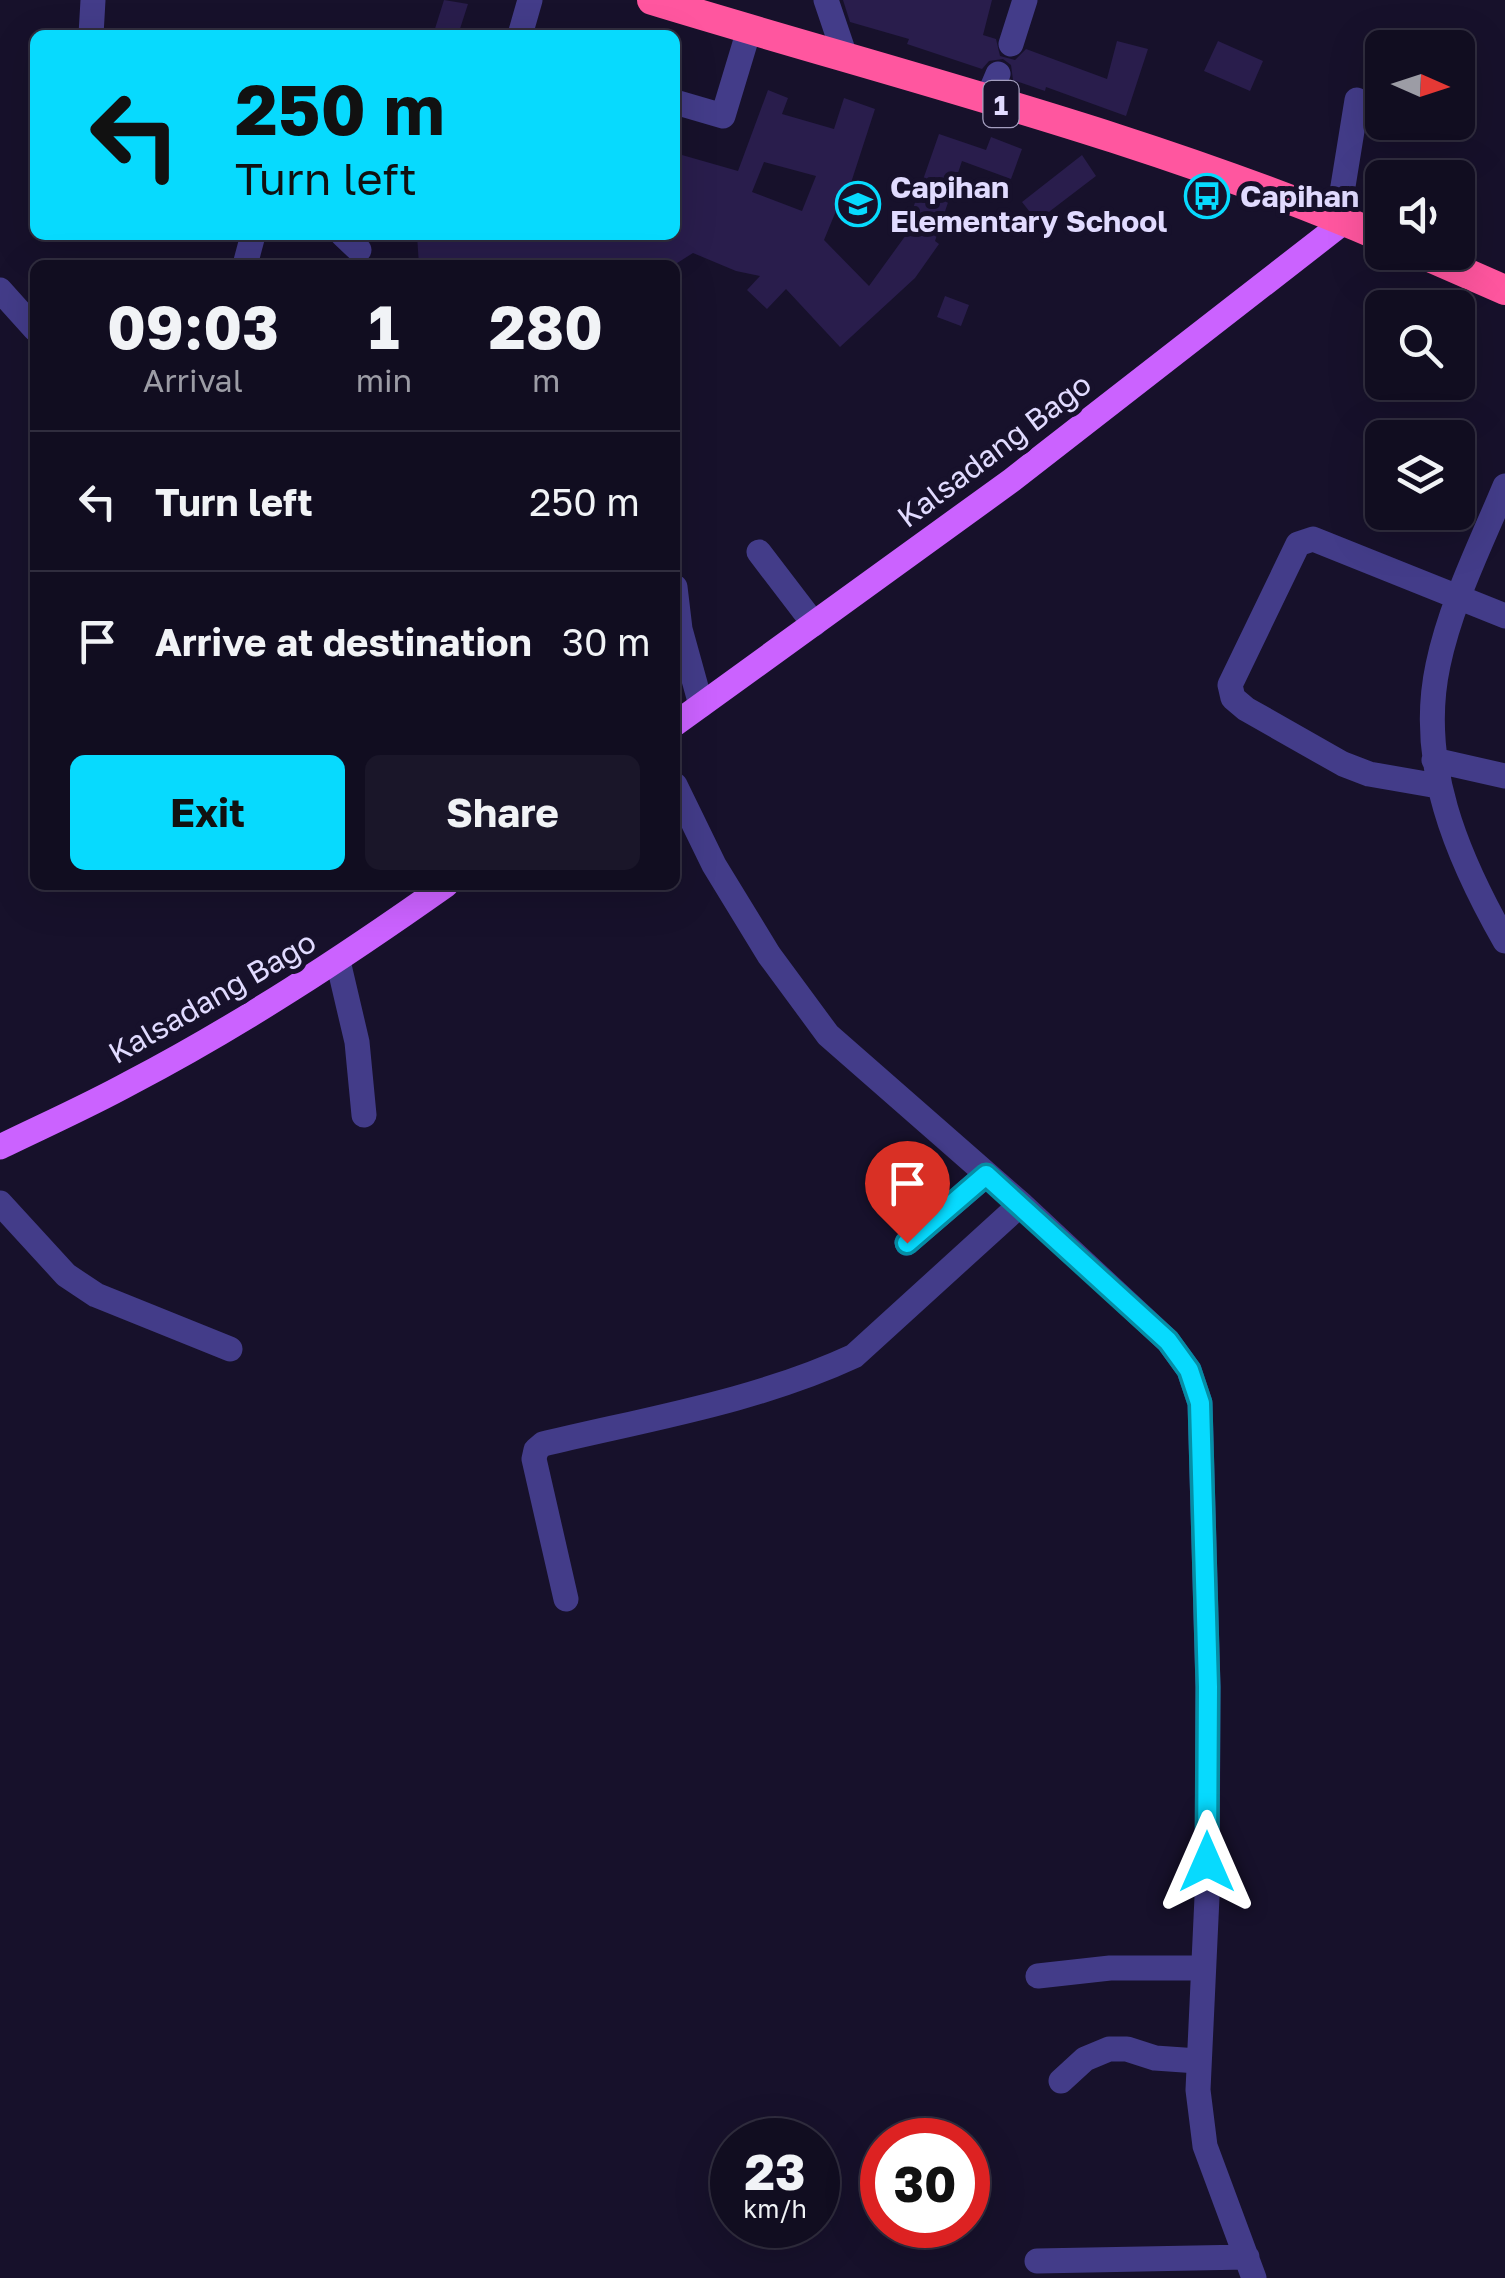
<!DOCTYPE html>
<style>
:root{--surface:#110d20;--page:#1a1629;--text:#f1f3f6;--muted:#9c9ca5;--line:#302d3e;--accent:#07dafe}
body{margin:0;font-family:"Golos Text",sans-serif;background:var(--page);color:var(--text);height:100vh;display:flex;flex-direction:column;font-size:38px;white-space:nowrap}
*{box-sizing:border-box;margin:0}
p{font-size:32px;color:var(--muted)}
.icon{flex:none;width:55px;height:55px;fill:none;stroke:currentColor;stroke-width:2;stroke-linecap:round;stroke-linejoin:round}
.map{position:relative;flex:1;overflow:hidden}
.sheet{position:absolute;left:30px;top:260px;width:650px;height:630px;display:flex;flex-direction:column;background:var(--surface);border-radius:15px;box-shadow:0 10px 40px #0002,0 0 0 2px var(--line)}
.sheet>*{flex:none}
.hud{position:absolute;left:30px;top:30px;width:650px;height:210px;border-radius:15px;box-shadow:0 10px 40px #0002,0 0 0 2px var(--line);background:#07dafe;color:#111;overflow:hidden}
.needle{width:65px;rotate:93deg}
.controls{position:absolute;left:1365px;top:30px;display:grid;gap:20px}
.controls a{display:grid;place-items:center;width:110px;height:110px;border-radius:15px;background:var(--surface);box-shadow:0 10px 40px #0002,0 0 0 2px var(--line);font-size:50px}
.speed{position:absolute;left:710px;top:2118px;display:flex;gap:20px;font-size:50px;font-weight:700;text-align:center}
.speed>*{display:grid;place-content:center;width:130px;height:130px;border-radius:50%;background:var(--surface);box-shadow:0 10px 40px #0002,0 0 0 2px var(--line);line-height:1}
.speed small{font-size:25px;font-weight:400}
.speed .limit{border:15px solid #d22;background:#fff;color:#111}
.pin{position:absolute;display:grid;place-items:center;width:85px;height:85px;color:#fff;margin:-102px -42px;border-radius:50% 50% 50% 0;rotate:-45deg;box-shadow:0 0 10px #0007}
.pin .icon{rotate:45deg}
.me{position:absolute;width:110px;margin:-55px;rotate:0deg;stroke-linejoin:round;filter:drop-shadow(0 0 8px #0008)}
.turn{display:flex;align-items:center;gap:35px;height:210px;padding:0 40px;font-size:45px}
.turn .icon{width:130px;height:130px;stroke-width:2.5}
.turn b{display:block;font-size:70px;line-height:85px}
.eta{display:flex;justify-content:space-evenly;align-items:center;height:170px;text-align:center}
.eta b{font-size:60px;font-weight:700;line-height:70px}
.cta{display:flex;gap:20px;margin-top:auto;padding:20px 40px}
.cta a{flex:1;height:115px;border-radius:15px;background:var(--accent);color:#111;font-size:40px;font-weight:700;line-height:115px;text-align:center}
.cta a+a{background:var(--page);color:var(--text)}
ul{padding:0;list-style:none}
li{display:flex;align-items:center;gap:30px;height:140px;padding:0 40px;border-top:2px solid var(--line)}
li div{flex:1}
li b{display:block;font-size:38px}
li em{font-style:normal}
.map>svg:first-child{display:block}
</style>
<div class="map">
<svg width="1505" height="2278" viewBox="0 0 1505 2278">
<rect width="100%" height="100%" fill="#17112b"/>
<!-- building -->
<path fill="#291d4c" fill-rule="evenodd" d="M 444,0 L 468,4 L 458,35 L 433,35 Z
M 843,0 L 992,0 L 983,35 L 996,39 L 1000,56 L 1015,60 L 1026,49 L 1107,79 L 1117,41 L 1148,49 L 1126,116 L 1046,87 L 1045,91 L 1013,80 L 1011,65 L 1003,59 L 989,61 L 982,69 L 907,44 L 909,39 L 850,22 Z
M 1218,41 L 1263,61 L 1250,91 L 1204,71 Z
M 768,90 L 788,98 L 782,114 L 834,129 L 844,98 L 875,109 L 847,195 L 843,194 L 824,240 L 869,286 L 919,217 L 911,214 L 939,134 L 986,150 L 991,137 L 1022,149 L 1011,179 L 962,161 L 935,241 L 939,244 L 915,278 L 840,347 L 786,289 L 767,309 L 747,290 L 760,276 L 736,271 L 693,253 L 674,265 L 419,265 L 417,235 L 675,235 L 675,153 L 738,171 ZM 764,162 L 816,176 L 802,211 L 752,192 Z
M 1082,155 L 1096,176 L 1037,221 L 1022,202 Z
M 945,296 L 969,305 L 961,326 L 937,317 Z"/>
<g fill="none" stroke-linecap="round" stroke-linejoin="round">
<!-- minor -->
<path stroke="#433c89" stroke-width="25" d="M 826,0 L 846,59
M 91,35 L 93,0
M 520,35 L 530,0
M 1011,44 L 1025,0
M 987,100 L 998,74
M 675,102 L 723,116 L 749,30
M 1338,217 L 1357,100
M 343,235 L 359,250
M 245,265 L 253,235
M 0,290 L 35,329
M 1505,486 C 1481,544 1451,603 1438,665 C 1417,763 1457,857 1505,941
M 759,552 L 814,624
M 675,587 L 680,629 L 701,705
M 1434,760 L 1505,776
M 675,785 L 714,865 L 769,955 L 828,1035 L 1021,1204 L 1168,1341 L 1189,1370 L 1200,1403 L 1208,1687 L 1207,1897 L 1198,2090 L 1205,2146 L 1254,2278
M 1438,786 L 1369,774 L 1343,764 L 1246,709 L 1233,698 L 1230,685 L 1298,544 L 1313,539 L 1505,616
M 338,961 L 357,1042 L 364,1115
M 0,1203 L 66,1275 L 96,1295 L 230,1349
M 907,1243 L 986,1175
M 566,1599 L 534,1459 L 536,1450 L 543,1444 C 647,1419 757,1401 854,1356 L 1021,1204
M 1038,1976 L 1110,1968 L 1202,1968
M 1061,2081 L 1085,2059 L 1109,2049 L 1127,2049 L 1155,2058 L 1198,2061
M 1037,2261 L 1247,2257"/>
<!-- major -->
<path stroke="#cb62ff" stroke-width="25" d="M 675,724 L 1012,480 L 1345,221
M 0,1147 C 43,1126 88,1106 130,1083 C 241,1025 344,957 446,885"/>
<!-- highway -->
<path stroke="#ff569f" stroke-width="30" d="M 652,0 C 894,74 1150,137 1382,237
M 1418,252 L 1505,290"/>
</g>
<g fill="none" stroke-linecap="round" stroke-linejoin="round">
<defs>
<path id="route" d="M 907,1243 L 986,1175 L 1168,1341 L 1189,1370 L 1200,1403 L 1208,1687 L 1207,1862"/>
</defs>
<!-- route casing -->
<use href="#route" stroke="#058ea5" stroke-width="25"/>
<!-- route -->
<use href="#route" stroke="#07dafe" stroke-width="18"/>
</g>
<!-- icons -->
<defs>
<symbol id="bus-ring" viewBox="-11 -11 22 22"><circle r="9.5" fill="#17112b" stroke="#07dafe" stroke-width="1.5"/><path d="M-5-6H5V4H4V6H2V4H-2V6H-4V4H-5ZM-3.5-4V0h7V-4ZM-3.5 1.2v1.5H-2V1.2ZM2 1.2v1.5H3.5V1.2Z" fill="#07dafe"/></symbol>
<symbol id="school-ring" viewBox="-11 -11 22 22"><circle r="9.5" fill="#17112b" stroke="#07dafe" stroke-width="1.5"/><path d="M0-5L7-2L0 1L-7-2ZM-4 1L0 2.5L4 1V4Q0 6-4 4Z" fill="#07dafe"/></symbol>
</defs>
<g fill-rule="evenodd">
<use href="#bus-ring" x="1182" y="171" width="50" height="50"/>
<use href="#school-ring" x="833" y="179" width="50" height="50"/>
</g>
<g text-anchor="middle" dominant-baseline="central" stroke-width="10" stroke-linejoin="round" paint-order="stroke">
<!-- shield labels -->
<rect fill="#17112b" stroke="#a49ebf" stroke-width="2.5" x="983.5" y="81" width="35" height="46" rx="8"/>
<g font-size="28" font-weight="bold" fill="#e1dbff">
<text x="1001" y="104">1</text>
</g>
<!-- poi labels -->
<g font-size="30" font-weight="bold" fill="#e1dbff" stroke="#17112b" text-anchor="start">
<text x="890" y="187">Capihan<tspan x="890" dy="34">Elementary School</tspan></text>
<text x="1240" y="196">Capihan</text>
</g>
<!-- street labels -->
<g font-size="30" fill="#e1dbff" stroke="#17112b">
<text transform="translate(994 450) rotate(-37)">Kalsadang Bago</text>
<text transform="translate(212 997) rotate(-30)">Kalsadang Bago</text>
</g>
</g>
</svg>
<div class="controls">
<a><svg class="needle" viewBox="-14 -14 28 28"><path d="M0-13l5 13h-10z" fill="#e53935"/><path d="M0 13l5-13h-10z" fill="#9c9ca5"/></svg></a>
<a><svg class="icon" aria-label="sound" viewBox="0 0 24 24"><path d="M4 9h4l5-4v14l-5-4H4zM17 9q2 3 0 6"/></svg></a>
<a><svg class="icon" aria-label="search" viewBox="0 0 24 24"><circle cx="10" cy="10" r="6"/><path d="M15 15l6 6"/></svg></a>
<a><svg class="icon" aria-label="layers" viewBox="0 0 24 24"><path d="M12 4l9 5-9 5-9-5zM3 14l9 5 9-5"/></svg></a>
</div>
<div class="speed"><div>23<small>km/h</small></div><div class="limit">30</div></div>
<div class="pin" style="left:907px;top:1243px;background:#d93025"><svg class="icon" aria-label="arrive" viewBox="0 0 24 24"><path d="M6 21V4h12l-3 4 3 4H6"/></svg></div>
<svg class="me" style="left:1207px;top:1862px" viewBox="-20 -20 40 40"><path d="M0-17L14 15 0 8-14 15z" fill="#07dafe" stroke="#fff" stroke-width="4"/></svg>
<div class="hud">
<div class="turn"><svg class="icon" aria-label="left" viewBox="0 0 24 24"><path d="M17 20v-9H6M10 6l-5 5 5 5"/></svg><div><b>250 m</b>Turn left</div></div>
</div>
<section class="sheet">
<div class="eta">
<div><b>09:03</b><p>Arrival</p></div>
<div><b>1</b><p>min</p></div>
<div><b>280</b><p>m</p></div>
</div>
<ul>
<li><svg class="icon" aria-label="left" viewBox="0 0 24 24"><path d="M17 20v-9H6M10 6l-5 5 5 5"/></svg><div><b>Turn left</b></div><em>250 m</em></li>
<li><svg class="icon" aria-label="arrive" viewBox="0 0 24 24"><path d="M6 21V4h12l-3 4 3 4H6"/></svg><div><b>Arrive at destination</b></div><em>30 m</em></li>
</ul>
<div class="cta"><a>Exit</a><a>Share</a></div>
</section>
</div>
